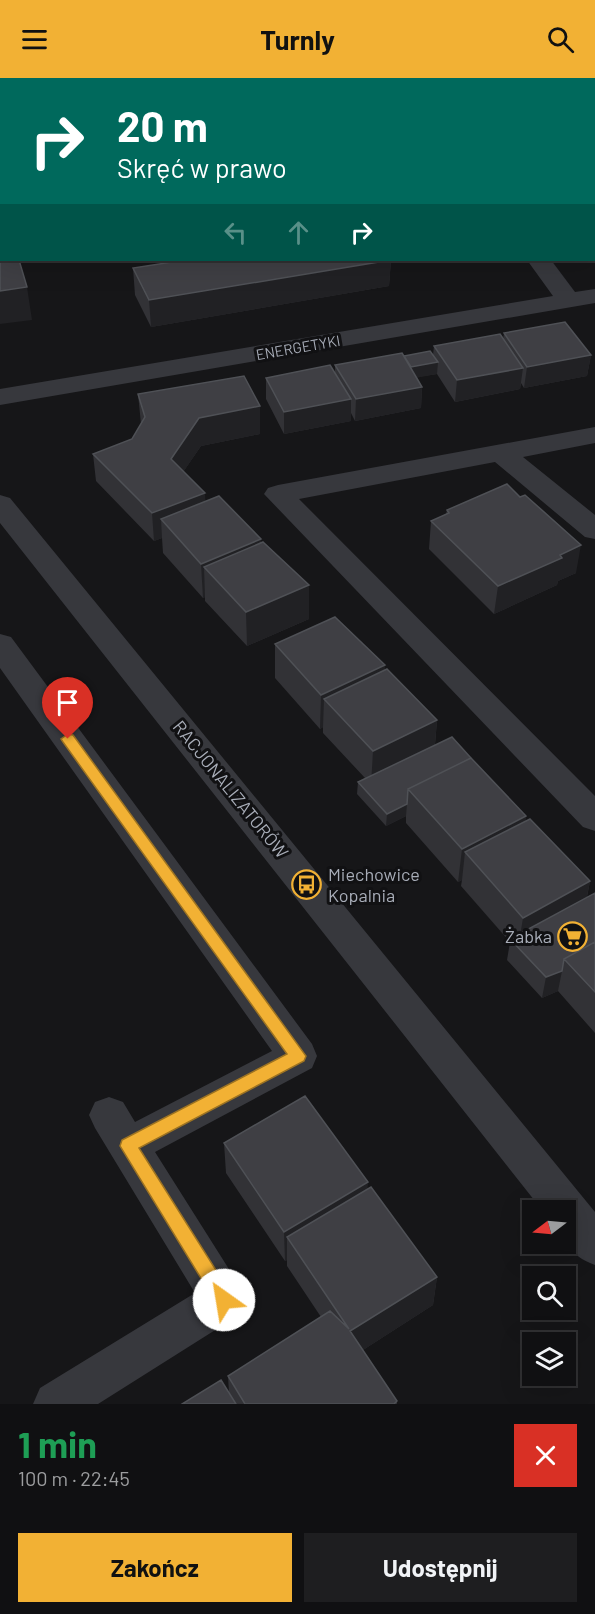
<!DOCTYPE html>
<html lang="pl">
<meta charset="utf-8">
<style>
:root{--surface:#101012;--page:#1e1e20;--text:#f1f3f6;--muted:#9c9d9f;--line:#303032;--accent:#f2b134}
body{margin:0;font-family:Barlow,sans-serif;background:var(--page);color:var(--text);height:100vh;display:flex;flex-direction:column;font-size:22px;white-space:nowrap}
*{box-sizing:border-box;margin:0}
p{font-size:20px;color:var(--muted)}
.icon{flex:none;width:33px;height:33px;fill:none;stroke:currentColor;stroke-width:2;stroke-linecap:round;stroke-linejoin:round}
.map{position:relative;height:1326px;overflow:hidden}
.sheet{display:flex;flex-direction:column;background:var(--surface);flex:1}
.sheet>*{flex:none}
.guide{position:absolute;left:0px;top:0px;width:596px;height:183px;box-shadow:0 6px 24px #0002,0 0 0 2px var(--line);background:#00695c;color:#fff;overflow:hidden}
.needle{width:39px;rotate:254deg}
.tools{position:absolute;left:522px;top:1122px;display:grid;gap:12px}
.tools a{display:grid;place-items:center;width:54px;height:54px;border-radius:0px;background:var(--surface);box-shadow:0 6px 24px #0002,0 0 0 2px var(--line);font-size:30px}
.pin{position:absolute;display:grid;place-items:center;width:51px;height:51px;color:#fff;margin:-62px -26px;border-radius:50% 50% 50% 0;rotate:-45deg;box-shadow:0 0 6px #0007}
.pin .icon{rotate:45deg}
.me{position:absolute;width:66px;margin:-33px;rotate:328deg;stroke-linejoin:round;filter:drop-shadow(0 0 4px #0008)}
.turn{display:flex;align-items:center;gap:21px;height:126px;padding:0 18px;font-size:27px}
.turn .icon{width:78px;height:78px;stroke-width:2.5}
.turn b{display:block;font-size:42px;line-height:51px}
.lanes{display:flex;align-items:center;height:57px;padding:0 18px;background:#0003;justify-content:center;gap:30px;direction:ltr}
.lanes .off{opacity:.35}
.round{display:grid;place-items:center;flex:none;width:63px;height:63px;border-radius:0px;background:var(--page)}
.headline{display:flex;align-items:center;justify-content:space-between;height:102px;padding:0 18px}
h1{font-size:36px;font-weight:700;line-height:45px;color:#1e9e55}
.primary-button{display:flex;gap:12px;margin-top:auto;padding:12px 18px}
.primary-button a{flex:1;height:69px;border-radius:0px;background:var(--accent);color:#111;font-size:24px;font-weight:700;line-height:69px;text-align:center}
.primary-button a+a{background:var(--page);color:var(--text)}
header{display:flex;justify-content:space-between;align-items:center;height:78px;padding:0 18px;background:var(--accent);color:#111;font-size:27px;font-weight:700}
.map>svg:first-child{display:block}
</style>
<header><svg class="icon" aria-label="menu" viewBox="0 0 24 24"><path d="M4 6h16M4 12h16M4 18h16"/></svg>Turnly<svg class="icon" aria-label="search" viewBox="0 0 24 24"><circle cx="10" cy="10" r="6"/><path d="M15 15l6 6"/></svg></header>
<div class="map">
<svg width="595" height="1326" viewBox="0 0 595 1326">
<rect width="100%" height="100%" fill="#161618"/>
<g fill="none" stroke-linecap="round" stroke-linejoin="round">
<!-- minor -->
<path fill="#37383d" fill-rule="evenodd" d="M 0,56 L 2,56 L 0,70 Z
M 0,153 L 2,153 L 2,167 L 0,167 Z
M 527,182 L 551,182 L 575,214 L 595,211 L 595,225 L 0,327 L 0,311 L 553,218 Z
M 595,349 L 595,365 L 523,379 L 595,437 L 595,461 L 585,459 L 495,384 L 299,421 L 595,718 L 595,753 L 583,749 L 264,416 L 268,410 L 278,407 Z
M 0,417 L 10,420 L 595,1134 L 595,1187 C 564,1175 566,1162 566,1132 L 542,1132 L 0,445 Z
M 0,556 L 11,559 L 312,966 L 317,978 L 312,990 L 155,1074 L 239,1207 L 246,1222 L 239,1237 L 98,1326 L 33,1326 L 40,1310 L 195,1215 L 95,1050 L 89,1037 L 95,1024 L 109,1019 L 123,1024 L 135,1044 L 272,973 L 0,590 Z"/>
</g>
<!-- wall -->
<path fill="#323236" d="M 363,0 L 471,0 L 471,2 L 364,2 Z
M 391,182 L 389,208 L 151,249 L 135,217 L 133,190 Z
M 504,255 L 591,277 L 587,298 L 524,310 L 521,305 L 520,311 L 455,324 L 437,296 L 417,299 L 422,309 L 421,330 L 355,343 L 351,335 L 351,343 L 284,356 L 266,321 L 266,300 L 335,294 L 335,287 L 404,278 L 433,277 L 434,268 L 503,262 Z
M 138,316 L 260,328 L 260,356 L 201,368 L 183,394 L 205,424 L 261,461 L 261,465 L 309,507 L 309,541 L 247,568 L 205,523 L 205,519 L 203,520 L 163,475 L 162,460 L 154,463 L 96,403 L 93,376 L 132,361 L 141,346 Z
M 447,432 L 576,495 L 558,503 L 557,507 L 494,536 L 429,471 L 431,443 L 446,436 Z
M 275,566 L 385,587 L 384,592 L 437,642 L 435,667 L 471,680 L 526,738 L 525,743 L 590,803 L 587,819 L 595,815 L 595,955 L 558,913 L 542,920 L 507,882 L 510,864 L 461,808 L 462,802 L 458,804 L 406,745 L 406,738 L 386,748 L 357,716 L 358,704 L 365,700 L 323,655 L 323,649 L 320,651 L 275,600 Z
M 224,1065 L 368,1111 L 437,1199 L 433,1227 L 363,1272 L 397,1323 L 397,1326 L 182,1326 L 229,1315 L 228,1298 L 321,1239 L 287,1188 L 287,1182 L 285,1183 L 226,1095 Z"/>
<!-- shaded-wall -->
<path fill="#212124" d="M 0,0 L 12,0 L 13,2 L 2,2 L 2,31 L 0,31 Z
M 429,0 L 444,0 L 444,2 L 421,2 Z
M 446,0 L 457,0 L 457,2 L 446,2 Z
M 460,0 L 471,0 L 471,2 L 459,2 Z
M 0,114 L 2,114 L 2,135 L 0,135 Z
M 595,147 L 595,173 L 594,173 L 594,148 Z
M 391,182 L 389,208 L 151,249 L 149,222 Z
M 27,209 L 32,242 L 0,246 L 0,213 Z
M 591,277 L 587,298 L 524,310 L 527,289 Z
M 438,284 L 437,296 L 404,302 L 405,290 Z
M 523,290 L 520,311 L 455,324 L 457,302 Z
M 422,309 L 421,330 L 355,343 L 356,321 Z
M 351,321 L 351,343 L 284,356 L 284,334 Z
M 260,328 L 260,356 L 201,368 L 173,409 L 171,381 L 199,340 Z
M 205,415 L 206,443 L 161,441 L 162,460 L 154,463 L 152,435 Z
M 261,461 L 262,495 L 204,489 L 205,519 L 203,520 L 201,486 Z
M 581,467 L 576,495 L 558,503 L 557,507 L 494,536 L 498,508 Z
M 309,507 L 309,541 L 247,568 L 246,534 Z
M 385,587 L 383,621 L 324,621 L 323,649 L 320,651 L 321,617 Z
M 437,642 L 434,676 L 371,707 L 373,673 Z
M 407,726 L 406,738 L 386,748 L 387,736 Z
M 526,738 L 521,771 L 465,774 L 462,802 L 458,804 L 462,771 Z
M 590,803 L 583,837 L 518,870 L 523,840 Z
M 562,893 L 558,913 L 542,920 L 546,899 Z
M 368,1104 L 366,1134 L 287,1159 L 287,1182 L 285,1183 L 284,1154 Z
M 437,1199 L 433,1227 L 349,1281 L 350,1253 Z"/>
<!-- building -->
<path fill="#3f3f44" stroke="#4f5156" stroke-width="1.5" d="M 85,0 L 137,0 L 138,1 L 150,0 L 151,2 L 85,2 Z
M 374,0 L 401,0 L 402,2 L 375,2 Z
M 403,0 L 415,0 L 417,2 L 405,2 Z
M 583,0 L 590,0 L 591,2 L 572,2 Z
M 594,5 L 595,6 L 595,21 L 594,21 Z
M 594,44 L 595,44 L 595,56 L 594,56 Z
M 0,88 L 2,88 L 2,114 L 0,114 Z
M 595,114 L 595,147 L 594,148 L 594,115 Z
M 0,175 L 2,175 L 2,182 L 19,182 L 27,209 L 0,213 Z
M 185,182 L 391,182 L 149,222 L 133,190 Z
M 565,244 L 591,277 L 527,289 L 504,255 Z
M 500,256 L 523,290 L 457,302 L 434,268 Z
M 430,273 L 438,284 L 411,289 L 404,278 Z
M 402,275 L 422,309 L 356,321 L 335,287 Z
M 330,287 L 351,321 L 284,334 L 266,300 Z
M 244,298 L 260,328 L 199,340 L 171,381 L 205,415 L 152,435 L 93,376 L 132,361 L 145,339 L 138,316 Z
M 507,406 L 520,419 L 525,417 L 581,467 L 560,477 L 562,480 L 498,508 L 431,443 L 449,435 L 447,432 Z
M 219,418 L 261,461 L 201,486 L 161,441 Z
M 263,464 L 309,507 L 246,534 L 204,489 Z
M 335,539 L 385,587 L 321,617 L 275,566 Z
M 387,591 L 437,642 L 373,673 L 324,621 Z
M 452,659 L 471,680 L 408,711 L 407,726 L 387,736 L 358,704 Z
M 471,680 L 526,738 L 462,771 L 408,711 Z
M 530,741 L 590,803 L 523,840 L 465,774 Z
M 595,815 L 595,864 L 564,881 L 562,893 L 546,899 L 510,861 Z
M 595,864 L 595,914 L 564,881 Z
M 305,1018 L 368,1104 L 284,1154 L 224,1065 Z
M 371,1109 L 437,1199 L 350,1253 L 397,1323 L 394,1326 L 245,1326 L 228,1298 L 330,1233 L 349,1251 L 287,1159 Z
M 221,1302 L 236,1326 L 182,1326 Z"/>
<!-- route -->
<path fill="#f2b134" stroke="#9d7322" stroke-width="1.5" d="M 68,656 L 73,657 L 306,978 L 304,983 L 139,1070 L 231,1216 L 233,1222 L 231,1228 L 224,1231 L 218,1228 L 120,1068 L 122,1062 L 287,976 L 63,664 L 61,661 Z"/>
<!-- icons -->
<defs>
<symbol id="bus-ring" viewBox="-11 -11 22 22"><circle r="9.5" fill="#111113" stroke="#f2b134" stroke-width="1.5"/><path d="M-5-6H5V4H4V6H2V4H-2V6H-4V4H-5ZM-3.5-4V0h7V-4ZM-3.5 1.2v1.5H-2V1.2ZM2 1.2v1.5H3.5V1.2Z" fill="#f2b134"/></symbol>
<symbol id="supermarket-ring" viewBox="-11 -11 22 22"><circle r="9.5" fill="#111113" stroke="#f2b134" stroke-width="1.5"/><path d="M-6-5.5h2.5l.6 2H6L4.5 2H-2.5L-4.4-4H-6ZM-1.5 3.2a1.3 1.3 0 1 0 .1 0ZM3 3.2a1.3 1.3 0 1 0 .1 0Z" fill="#f2b134"/></symbol>
</defs>
<g fill-rule="evenodd">
<use href="#bus-ring" x="290" y="790" width="33" height="33"/>
<use href="#supermarket-ring" x="556" y="842" width="33" height="33"/>
</g>
<g text-anchor="middle" dominant-baseline="central" stroke-width="6" stroke-linejoin="round" paint-order="stroke">
<!-- far-street labels -->
<g font-size="15" fill="#a8adb8" stroke="#111113">
<text transform="translate(298 269) rotate(-10)">ENERGETYKI</text>
</g>
<!-- street labels -->
<g font-size="18" fill="#a8adb8" stroke="#111113">
<text transform="translate(231 711) rotate(51)">RACJONALIZATORÓW</text>
</g>
<!-- poi labels -->
<g font-size="18" fill="#a8adb8" stroke="#111113" text-anchor="start">
<text x="328" y="796">Miechowice<tspan x="328" dy="21">Kopalnia</tspan></text>
<text x="552" y="858" text-anchor="end">Żabka</text>
</g>
</g>
</svg>
<div class="tools">
<a><svg class="needle" viewBox="-14 -14 28 28"><path d="M0-13l5 13h-10z" fill="#e53935"/><path d="M0 13l5-13h-10z" fill="#9c9d9f"/></svg></a>
<a><svg class="icon" aria-label="search" viewBox="0 0 24 24"><circle cx="10" cy="10" r="6"/><path d="M15 15l6 6"/></svg></a>
<a><svg class="icon" aria-label="layers" viewBox="0 0 24 24"><path d="M12 4l9 5-9 5-9-5zM3 14l9 5 9-5"/></svg></a>
</div>
<div class="pin" style="left:68px;top:661px;background:#d93025"><svg class="icon" aria-label="arrive" viewBox="0 0 24 24"><path d="M6 21V4h12l-3 4 3 4H6"/></svg></div>
<svg class="me" style="left:224px;top:1222px" viewBox="-20 -20 40 40"><circle r="19" fill="#fff"/><path d="M0-13L10 11 0 6-10 11z" fill="#f2b134"/></svg>
<div class="guide">
<div class="turn"><svg class="icon" aria-label="right" viewBox="0 0 24 24"><path d="M7 20v-9h11M14 6l5 5-5 5"/></svg><div><b>20 m</b>Skręć w prawo</div></div>
<div class="lanes"><svg class="icon off" aria-label="left" viewBox="0 0 24 24"><path d="M17 20v-9H6M10 6l-5 5 5 5"/></svg><svg class="icon off" aria-label="ahead" viewBox="0 0 24 24"><path d="M12 20V5M6 11l6-6 6 6"/></svg><svg class="icon" aria-label="right" viewBox="0 0 24 24"><path d="M7 20v-9h11M14 6l5 5-5 5"/></svg></div>
</div>
</div>
<section class="sheet">
<div class="headline"><div><h1>1 min</h1><p>100 m · 22:45</p></div><a class="round" style="background:#d93025;color:#fff"><svg class="icon" aria-label="close" viewBox="0 0 24 24"><path d="M6 6l12 12M18 6L6 18"/></svg></a></div>
<div class="primary-button"><a>Zakończ</a><a>Udostępnij</a></div>
</section>
